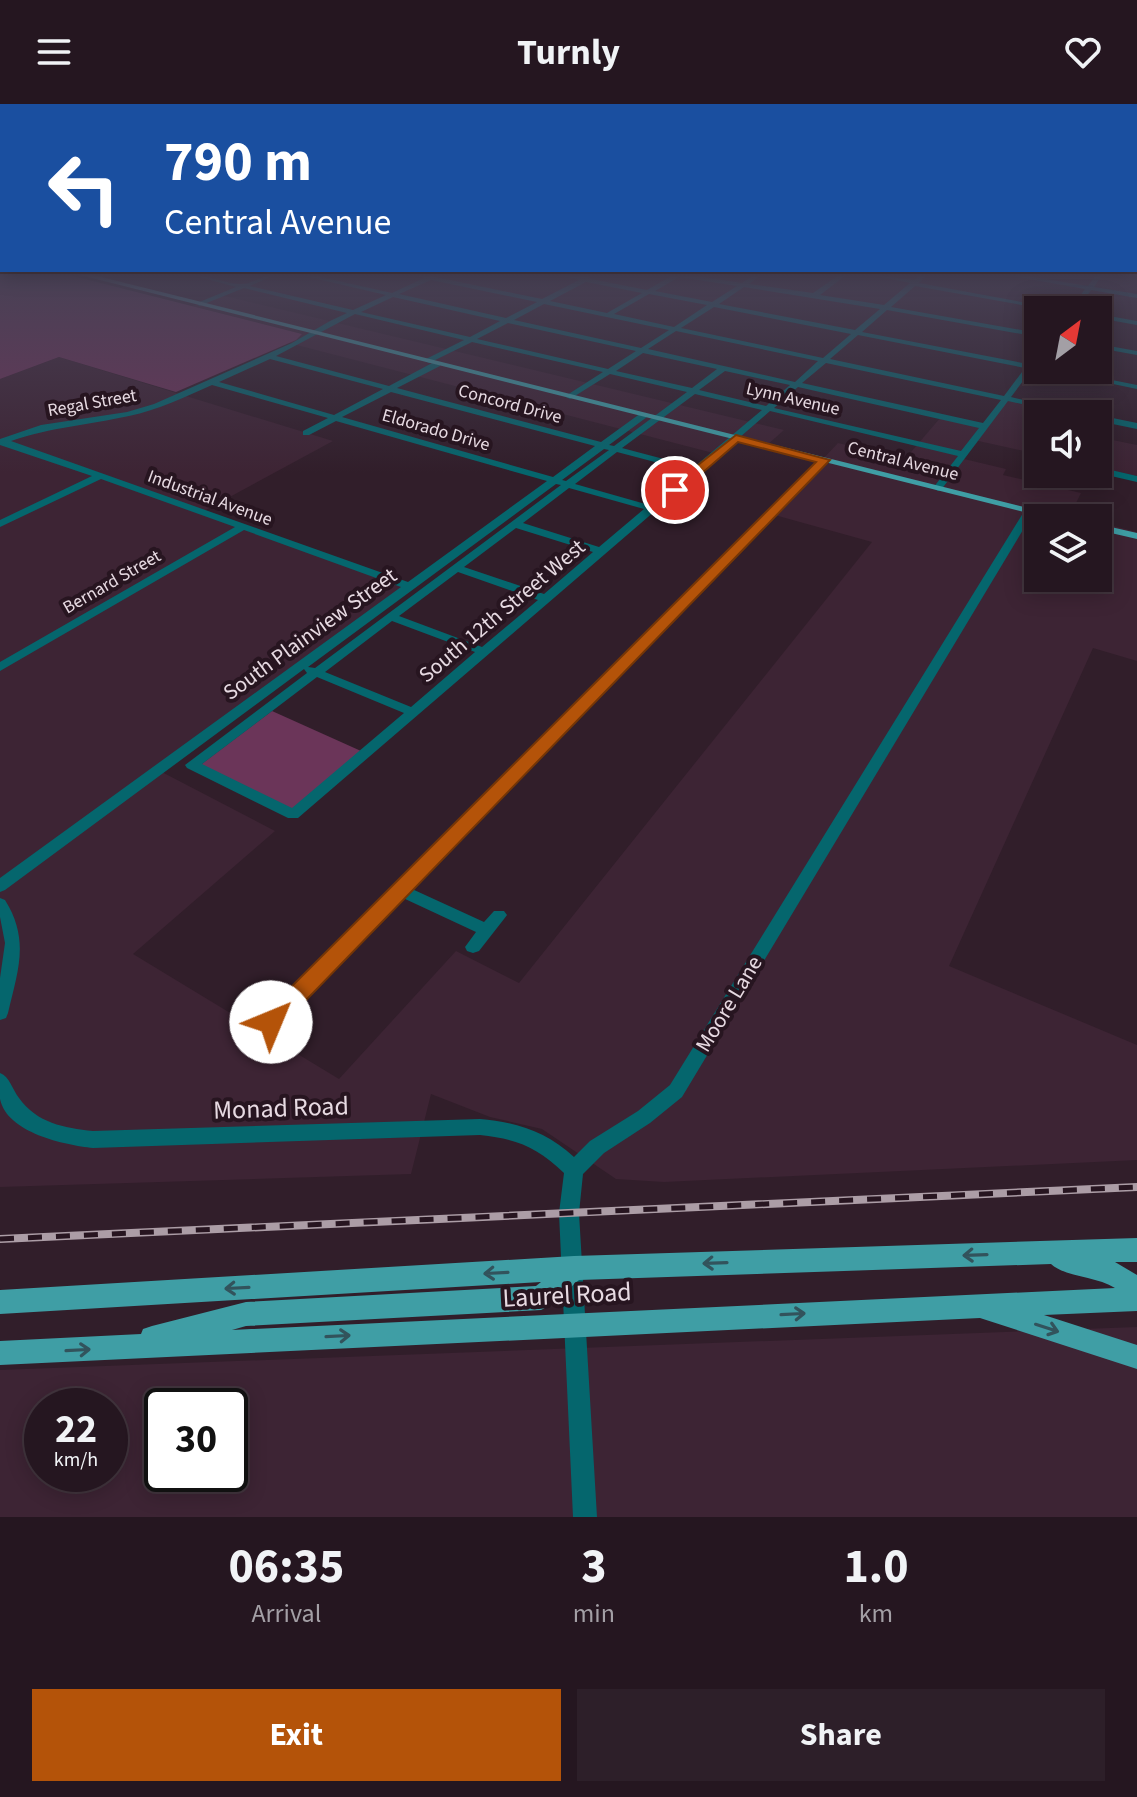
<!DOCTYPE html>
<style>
:root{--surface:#251620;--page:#2d1f29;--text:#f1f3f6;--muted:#a39fa5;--line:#42353e;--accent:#b45309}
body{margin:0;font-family:"Source Sans 3",sans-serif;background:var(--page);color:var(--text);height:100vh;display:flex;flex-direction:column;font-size:30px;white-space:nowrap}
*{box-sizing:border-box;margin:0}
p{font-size:26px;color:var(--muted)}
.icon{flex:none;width:44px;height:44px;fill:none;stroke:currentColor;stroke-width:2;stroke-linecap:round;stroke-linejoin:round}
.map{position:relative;height:1413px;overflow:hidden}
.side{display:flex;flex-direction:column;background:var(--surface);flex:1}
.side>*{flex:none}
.guide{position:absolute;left:0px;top:0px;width:1138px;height:168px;box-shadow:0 4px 20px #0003,0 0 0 2px var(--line);background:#1a4fa0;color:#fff;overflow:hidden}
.needle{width:52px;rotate:32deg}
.fabs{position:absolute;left:1024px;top:192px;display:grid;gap:16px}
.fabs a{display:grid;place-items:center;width:88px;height:88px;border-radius:0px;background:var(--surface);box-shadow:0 4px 20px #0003,0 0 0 2px var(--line);font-size:40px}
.speed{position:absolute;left:24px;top:1284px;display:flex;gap:16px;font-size:40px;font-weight:700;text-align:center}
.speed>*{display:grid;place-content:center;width:104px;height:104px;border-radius:50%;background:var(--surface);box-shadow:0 4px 20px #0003,0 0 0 2px var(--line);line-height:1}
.speed small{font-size:20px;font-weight:400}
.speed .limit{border:4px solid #111;border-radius:12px;background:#fff;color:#111}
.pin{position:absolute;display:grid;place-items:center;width:68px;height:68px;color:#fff;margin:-34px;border:4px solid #fff;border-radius:50%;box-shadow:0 2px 8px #0007}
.me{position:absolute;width:88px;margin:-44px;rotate:45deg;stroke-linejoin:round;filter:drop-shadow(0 0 6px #0008)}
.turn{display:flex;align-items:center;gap:28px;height:168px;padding:0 32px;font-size:36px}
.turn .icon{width:104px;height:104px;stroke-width:2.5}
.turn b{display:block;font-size:56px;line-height:68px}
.eta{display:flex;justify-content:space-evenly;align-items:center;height:136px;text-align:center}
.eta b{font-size:48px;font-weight:700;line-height:56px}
.action{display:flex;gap:16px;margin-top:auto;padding:16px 32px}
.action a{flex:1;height:92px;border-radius:0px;background:var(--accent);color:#fff;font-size:32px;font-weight:700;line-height:92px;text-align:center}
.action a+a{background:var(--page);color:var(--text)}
header{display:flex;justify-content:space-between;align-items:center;height:104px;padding:0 32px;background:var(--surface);font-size:36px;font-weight:700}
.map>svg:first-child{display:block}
</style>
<header><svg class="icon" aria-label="menu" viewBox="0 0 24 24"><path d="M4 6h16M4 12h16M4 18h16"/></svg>Turnly<svg class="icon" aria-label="heart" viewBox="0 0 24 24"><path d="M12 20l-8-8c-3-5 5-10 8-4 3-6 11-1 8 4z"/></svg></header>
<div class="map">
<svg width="1137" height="1413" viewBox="0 0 1137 1413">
<rect width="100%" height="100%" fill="#311e2a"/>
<!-- built -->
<path fill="#3d2434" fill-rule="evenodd" d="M 221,191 L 784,326 L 766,342 L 736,334 L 717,350 L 289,239 L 302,230 L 192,202 Z
M 59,253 L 333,337 L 202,408 L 409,482 L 158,666 L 275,727 L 133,850 L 339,975 L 456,847 L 519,879 L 872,438 L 771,410 L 838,339 L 905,355 L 941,313 L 984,322 L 1005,294 L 1080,310 L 1038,310 L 1038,350 L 974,336 L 960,354 L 1006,365 L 1003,371 L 1081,389 L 1070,411 L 1080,414 L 1038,414 L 1038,474 L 1098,474 L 1098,418 L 1137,428 L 1137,557 L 1093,544 L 949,862 L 1137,941 L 1137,1056 L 664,1078 L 616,1075 L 542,1025 L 490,1013 L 431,990 L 411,1070 L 0,1083 L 0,275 Z
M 1098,333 L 1137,341 L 1137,372 L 1098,364 Z
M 1137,1223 L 1137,1413 L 0,1413 L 0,1266 ZM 42,1302 L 110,1302 L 110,1370 L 42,1370 ZM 162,1302 L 230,1302 L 230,1370 L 162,1370 Z"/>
<!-- green -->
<path fill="#6b3559" d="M 0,171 L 69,171 L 302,230 L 296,236 L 176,288 L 59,253 L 0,275 Z
M 272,607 L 361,647 L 290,707 L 199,662 Z"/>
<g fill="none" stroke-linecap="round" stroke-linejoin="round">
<!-- minor -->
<path fill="#05666d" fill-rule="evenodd" d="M 98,171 L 107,171 L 94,175 L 94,173 Z
M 192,171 C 208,171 230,181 243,180 C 254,179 262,171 274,171 L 250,182 L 353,206 L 386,191 L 300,171 L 312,171 L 392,189 L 424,174 L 414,171 L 426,171 L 542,195 L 579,176 L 559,171 L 588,172 L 591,175 L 647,186 L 673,171 L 690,171 L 742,179 L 754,171 L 761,171 L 749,180 L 813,189 L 839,171 L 846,171 L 820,191 L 884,201 L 910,179 L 873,171 L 914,176 L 920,171 L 927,171 L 919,179 L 1065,206 L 1050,206 L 915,182 L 891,203 L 1038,229 L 1038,233 L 887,206 L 862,228 L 1028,260 L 1038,250 L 1038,257 L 1035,261 L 1038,262 L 1039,266 L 1032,265 L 1011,293 L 1084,310 L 1068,310 L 1008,297 L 941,386 L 938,387 L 933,384 L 958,352 L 770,307 L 702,366 L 701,369 L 698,370 L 298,714 L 288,714 L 187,664 L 185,661 L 307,569 L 304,565 L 5,786 L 0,788 L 0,774 L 401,483 L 244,426 L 0,567 L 0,558 L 235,423 L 101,375 L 0,423 L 0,416 L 92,372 L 0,341 L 0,335 L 41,321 L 127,308 L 154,300 L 292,239 L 330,217 L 347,209 L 244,184 L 199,202 L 197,199 L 236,183 ZM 679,173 L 737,182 L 712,198 L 655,187 ZM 431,176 L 537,198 L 506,214 L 399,190 ZM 586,178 L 642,189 L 607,209 L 550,197 ZM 744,183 L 880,205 L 855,226 L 719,200 ZM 649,190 L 707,201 L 674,223 L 614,210 ZM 393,193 L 500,217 L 470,233 L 361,208 ZM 544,200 L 669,226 L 641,244 L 514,216 ZM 714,203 L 851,230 L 823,254 L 681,224 ZM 355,210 L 464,236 L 426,255 L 425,257 L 429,259 L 472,238 L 603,268 L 567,291 L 566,293 L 570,295 L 610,270 L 687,288 L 614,342 L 609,341 L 647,313 L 647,309 L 641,309 L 601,338 L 397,284 L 440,262 L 440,258 L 434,258 L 389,282 L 276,252 ZM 508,219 L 636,247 L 608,265 L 477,235 ZM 676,227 L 818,257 L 795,278 L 648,245 ZM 858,231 L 1025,264 L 1004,292 L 830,255 ZM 643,249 L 717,265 L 692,284 L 616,267 ZM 270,255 L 383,285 L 334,311 L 219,278 ZM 826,259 L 1001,296 L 983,319 L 802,279 ZM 725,267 L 790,281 L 766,302 L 699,286 ZM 212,281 L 328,314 L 303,327 L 303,331 L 309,331 L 336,317 L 547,377 L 408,478 L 11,337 C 52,323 88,321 129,312 C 158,306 185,293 212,281 ZM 798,283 L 979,324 L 961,347 L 774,304 ZM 391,288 L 595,342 L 553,373 L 342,313 ZM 695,290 L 762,306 L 694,363 L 622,344 ZM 604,345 L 609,346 L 566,377 L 562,376 ZM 617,348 L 689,367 L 649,401 L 575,380 ZM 556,380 L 561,381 L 315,564 L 308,563 ZM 569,384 L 644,405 L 599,443 L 523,419 ZM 516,424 L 593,448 L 544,490 L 464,463 ZM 458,468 L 538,496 L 482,543 L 399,512 ZM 392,517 L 475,548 L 411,603 L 325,568 ZM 317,573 L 404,609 L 292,704 L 202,660 Z
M 1006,171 L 1021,171 L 1088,182 L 1096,171 L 1102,171 L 1094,183 L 1137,190 L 1137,194 L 1091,186 L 1077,206 L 1070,206 L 1085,185 Z
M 1098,210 L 1137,217 L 1137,221 L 1098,214 Z
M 1098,240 L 1137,247 L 1137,251 L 1098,244 Z
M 1046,266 L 1062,266 L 1137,281 L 1137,285 Z
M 1098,311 L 1137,319 L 1137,325 L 1098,317 Z
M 821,354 L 829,356 L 412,785 L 484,818 L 494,807 L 504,807 L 507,811 L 504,815 L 479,847 L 473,849 L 467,847 L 465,843 L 476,828 L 403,794 L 277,923 L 271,925 L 265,923 L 262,918 L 265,913 Z
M 1098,363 L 1137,372 L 1137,378 L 1098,369 Z
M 1030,403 L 1035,406 L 682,993 L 650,1019 L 604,1049 L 583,1070 L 579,1109 L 597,1413 L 573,1413 L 559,1109 L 564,1069 C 537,1043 517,1035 480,1031 L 93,1044 C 65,1041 7,1029 0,995 C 0,987 0,977 0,969 C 10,973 12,985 19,994 C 37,1019 64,1024 93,1027 L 480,1015 C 516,1018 547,1028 574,1053 L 590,1037 L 638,1007 L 670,981 L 1025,406 Z
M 0,794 L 5,796 C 30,836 18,866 8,909 L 6,914 L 0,916 L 0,874 L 5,839 L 0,813 Z"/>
<!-- major -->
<path fill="#3f9ea5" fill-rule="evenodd" d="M 80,171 L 93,171 L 1068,414 L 1048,414 Z
M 1098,420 L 1137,429 L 1137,435 L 1098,426 Z
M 1137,1134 L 1137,1158 L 1115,1158 L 1137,1171 L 1137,1207 L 1044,1211 L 1137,1241 L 1137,1265 L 980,1214 L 0,1261 L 0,1237 L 141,1230 L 143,1225 L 152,1222 L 246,1198 L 536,1182 L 541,1178 L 0,1210 L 0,1186 L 574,1152 ZM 1051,1160 C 1065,1173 1096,1172 1115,1184 L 232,1226 L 246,1222 L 541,1206 L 549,1202 L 579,1176 Z"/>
<defs>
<path id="rail" d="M 0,1135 L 1137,1083"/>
</defs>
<!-- rail casing -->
<use href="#rail" stroke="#ac9da6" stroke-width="8"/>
<!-- rail -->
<use href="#rail" stroke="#271520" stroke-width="5" stroke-dasharray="14" stroke-linecap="butt"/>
</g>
<!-- one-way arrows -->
<defs><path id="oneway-shaft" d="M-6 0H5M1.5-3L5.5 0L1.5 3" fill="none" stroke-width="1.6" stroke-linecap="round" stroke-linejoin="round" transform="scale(2)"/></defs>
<g stroke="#32535c">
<use href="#oneway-shaft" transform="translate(975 1151) rotate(178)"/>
<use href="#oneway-shaft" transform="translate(715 1159) rotate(178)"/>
<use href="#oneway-shaft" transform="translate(496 1169) rotate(177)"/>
<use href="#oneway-shaft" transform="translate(237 1184) rotate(177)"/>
<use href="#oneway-shaft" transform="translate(793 1210) rotate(-3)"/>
<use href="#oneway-shaft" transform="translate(1047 1224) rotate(18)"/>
<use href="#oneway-shaft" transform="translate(338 1232) rotate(-3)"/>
<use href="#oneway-shaft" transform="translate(78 1246) rotate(-3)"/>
</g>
<!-- sky -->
<linearGradient id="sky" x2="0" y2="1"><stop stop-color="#1b1017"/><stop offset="0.46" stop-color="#484155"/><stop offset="1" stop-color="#484155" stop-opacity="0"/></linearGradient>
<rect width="1137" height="369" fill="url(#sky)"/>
<!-- route -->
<path fill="#b45309" stroke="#753606" stroke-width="2" d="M 736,331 L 830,356 L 279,924 L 271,927 L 263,924 L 260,918 L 263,911 L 816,358 L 738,338 L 679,389 L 670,389 L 670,383 Z"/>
<g text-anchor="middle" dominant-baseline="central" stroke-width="8" stroke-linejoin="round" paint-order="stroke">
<!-- far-street labels -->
<g font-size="18" fill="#e7dae2" stroke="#271520">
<text transform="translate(793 295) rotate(13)">Lynn Avenue</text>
<text transform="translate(92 299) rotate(-10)">Regal Street</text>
<text transform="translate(510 300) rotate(15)">Concord Drive</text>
<text transform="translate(436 326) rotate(16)">Eldorado Drive</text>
<text transform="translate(903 357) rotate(14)">Central Avenue</text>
<text transform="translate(210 394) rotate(20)">Industrial Avenue</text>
<text transform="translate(112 478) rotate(-30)">Bernard Street</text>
</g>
<!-- street labels -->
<g font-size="22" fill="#e7dae2" stroke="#271520">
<text transform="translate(502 507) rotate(-40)">South 12th Street West</text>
<text transform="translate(310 530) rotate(-36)">South Plainview Street</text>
<text transform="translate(729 900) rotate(-59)">Moore Lane</text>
</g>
<!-- near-street labels -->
<g font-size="26" fill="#e7dae2" stroke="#271520">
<text transform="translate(281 1004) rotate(-2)">Monad Road</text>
<text transform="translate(567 1191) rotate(-3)">Laurel Road</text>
</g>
</g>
</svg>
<div class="fabs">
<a><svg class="needle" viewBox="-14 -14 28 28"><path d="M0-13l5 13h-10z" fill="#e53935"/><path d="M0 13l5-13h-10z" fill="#a39fa5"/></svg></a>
<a><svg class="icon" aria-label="sound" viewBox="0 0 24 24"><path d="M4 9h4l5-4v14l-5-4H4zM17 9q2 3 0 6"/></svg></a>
<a><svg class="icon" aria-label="layers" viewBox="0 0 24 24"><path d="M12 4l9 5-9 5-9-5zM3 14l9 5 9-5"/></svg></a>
</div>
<div class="speed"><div>22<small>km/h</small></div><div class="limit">30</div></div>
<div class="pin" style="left:675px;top:386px;background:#d93025"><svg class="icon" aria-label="arrive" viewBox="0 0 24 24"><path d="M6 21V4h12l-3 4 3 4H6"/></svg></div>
<svg class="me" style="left:271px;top:918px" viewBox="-20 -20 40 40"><circle r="19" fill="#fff"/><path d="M0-13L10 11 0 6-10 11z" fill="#b45309"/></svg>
<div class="guide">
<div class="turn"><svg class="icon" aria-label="left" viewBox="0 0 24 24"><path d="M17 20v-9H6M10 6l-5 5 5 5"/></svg><div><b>790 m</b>Central Avenue</div></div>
</div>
</div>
<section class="side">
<div class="eta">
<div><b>06:35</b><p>Arrival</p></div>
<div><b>3</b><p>min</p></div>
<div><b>1.0</b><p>km</p></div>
</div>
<div class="action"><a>Exit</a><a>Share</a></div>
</section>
